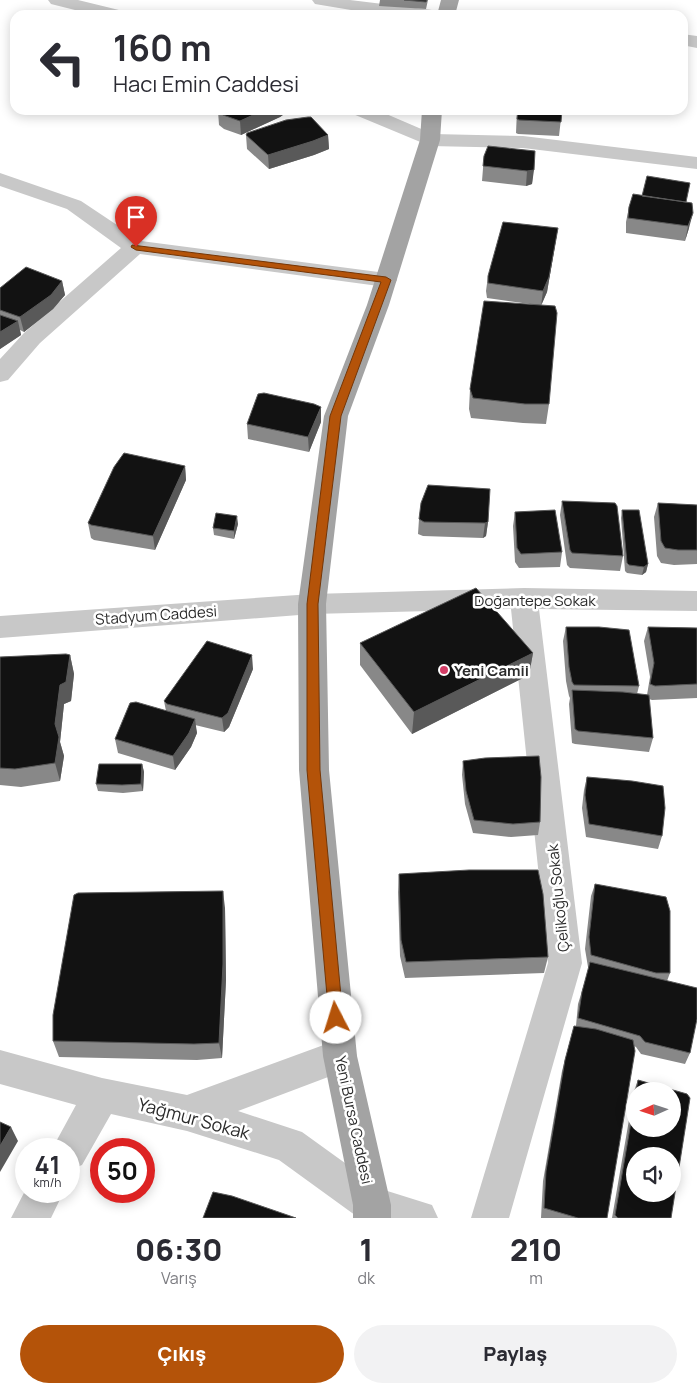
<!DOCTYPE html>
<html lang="tr">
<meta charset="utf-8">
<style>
:root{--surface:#fff;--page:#f2f2f3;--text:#2b2b33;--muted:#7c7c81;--accent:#b45309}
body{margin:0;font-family:Manrope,sans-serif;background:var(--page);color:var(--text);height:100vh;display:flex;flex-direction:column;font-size:19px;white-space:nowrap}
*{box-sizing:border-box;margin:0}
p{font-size:16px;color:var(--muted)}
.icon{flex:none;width:28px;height:28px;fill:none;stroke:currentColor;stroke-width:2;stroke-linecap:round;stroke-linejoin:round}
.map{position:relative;height:1218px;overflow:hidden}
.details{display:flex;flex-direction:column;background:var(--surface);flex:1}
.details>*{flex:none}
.banner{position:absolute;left:10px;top:10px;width:678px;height:105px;border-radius:15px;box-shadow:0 2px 12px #0003;background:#fff;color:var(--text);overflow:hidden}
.needle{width:32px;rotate:267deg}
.fabs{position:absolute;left:626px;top:1082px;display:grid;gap:10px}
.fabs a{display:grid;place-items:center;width:55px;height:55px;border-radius:50%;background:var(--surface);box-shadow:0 2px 12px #0003;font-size:25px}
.speed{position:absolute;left:15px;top:1138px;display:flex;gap:10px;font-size:25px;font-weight:700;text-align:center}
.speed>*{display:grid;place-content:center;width:65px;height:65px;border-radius:50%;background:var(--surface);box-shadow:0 2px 12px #0003;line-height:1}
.speed small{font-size:12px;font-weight:400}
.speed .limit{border:8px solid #d22;background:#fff;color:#111}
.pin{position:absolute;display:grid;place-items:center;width:42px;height:42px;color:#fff;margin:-51px -21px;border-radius:50% 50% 50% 0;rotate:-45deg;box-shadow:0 0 5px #0007}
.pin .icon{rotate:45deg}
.me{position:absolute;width:55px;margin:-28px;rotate:355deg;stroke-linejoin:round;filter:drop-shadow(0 0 4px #0008)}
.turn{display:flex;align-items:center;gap:18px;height:105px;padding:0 20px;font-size:22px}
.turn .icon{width:65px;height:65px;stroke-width:2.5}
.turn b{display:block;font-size:35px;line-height:42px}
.eta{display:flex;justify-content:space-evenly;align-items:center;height:85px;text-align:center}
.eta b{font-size:30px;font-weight:800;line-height:35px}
.button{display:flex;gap:10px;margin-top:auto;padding:10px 20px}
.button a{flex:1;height:58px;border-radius:30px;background:var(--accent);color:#fff;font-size:20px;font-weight:800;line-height:58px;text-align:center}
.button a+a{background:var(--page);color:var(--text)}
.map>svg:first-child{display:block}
</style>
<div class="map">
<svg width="697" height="1218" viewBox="0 0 697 1218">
<rect width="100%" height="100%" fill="#fff"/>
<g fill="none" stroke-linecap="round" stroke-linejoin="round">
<!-- minor -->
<path fill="#c8c8c8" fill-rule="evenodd" d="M 48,0 L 78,0 L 123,11 L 126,15 L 95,15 L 51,4 Z
M 312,0 L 350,0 L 432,10 L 438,11 L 441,15 L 381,15 L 315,4 Z
M 682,34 L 697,36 L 697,48 L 682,45 Z
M 350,110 L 377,110 L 433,134 L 523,136 L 697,157 L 697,169 L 523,148 L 430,146 L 353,114 Z
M 0,173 L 81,201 L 141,241 L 386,273 L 394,275 L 397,280 L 394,285 L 386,287 L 140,254 L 40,343 L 8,380 L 0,382 L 0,359 L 24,333 L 121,248 L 67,209 L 0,186 Z
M 524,588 L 697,591 L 697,611 L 539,609 L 582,963 L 509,1218 L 471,1218 L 548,963 L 511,609 L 312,614 L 0,638 L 0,616 L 312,594 Z
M 340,1039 L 352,1044 L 357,1056 L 352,1068 L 238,1111 L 302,1132 L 381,1189 L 432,1205 L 438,1218 L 359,1218 L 279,1160 L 187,1131 L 111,1114 L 82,1165 L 69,1170 L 69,1149 L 52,1149 L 76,1105 L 0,1084 L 0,1050 L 102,1078 L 187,1095 Z
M 26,1189 L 26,1191 L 64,1191 L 51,1218 L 11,1218 Z"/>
<!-- major -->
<path fill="#a3a3a3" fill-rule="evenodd" d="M 441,0 L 459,0 L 455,15 L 437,15 Z
M 422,110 L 442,110 L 440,140 L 389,305 L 348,416 L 326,604 L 329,770 L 357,1056 L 391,1205 L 391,1218 L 353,1218 L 353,1205 L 323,1056 L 299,770 L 298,604 L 324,416 L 367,305 L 420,140 Z"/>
</g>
<!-- wall -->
<path fill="#888" fill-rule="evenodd" d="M 380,0 L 428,0 L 426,9 L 379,6 Z
M 220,110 L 290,110 L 280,117 L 241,135 L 224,129 L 219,125 L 218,111 Z
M 517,110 L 562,110 L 559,136 L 518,134 L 516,133 Z
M 246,135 L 328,135 L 329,149 L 314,155 L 269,169 L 247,149 Z
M 535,151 L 532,184 L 526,186 L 482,181 L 484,156 Z
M 686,202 L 689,228 L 685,241 L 626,233 L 626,222 L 629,207 Z
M 558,228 L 547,292 L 541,305 L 549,404 L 546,424 L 523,423 L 471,418 L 469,409 L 470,389 L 537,305 L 487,298 L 486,291 L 488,276 Z
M 62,281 L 65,295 L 53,309 L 24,332 L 20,330 L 21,335 L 0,349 L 0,288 Z
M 321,422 L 309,452 L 248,439 L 247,424 Z
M 185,466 L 186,480 L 155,550 L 94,540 L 91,538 L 88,523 Z
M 562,501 L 623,556 L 620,571 L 570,568 L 567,565 L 560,515 Z
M 658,503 L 697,505 L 697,564 L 674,565 L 661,563 L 657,556 L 654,517 Z
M 622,510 L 648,564 L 646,572 L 642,575 L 627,573 L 625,571 L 621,518 Z
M 515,512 L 562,552 L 560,567 L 519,568 L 515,562 L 513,526 Z
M 419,519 L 488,522 L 486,536 L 483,538 L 423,536 L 418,534 Z
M 238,524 L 234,539 L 214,535 L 213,528 Z
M 566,627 L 639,686 L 637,694 L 647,695 L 650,677 L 644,641 L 648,627 L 697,628 L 697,698 L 652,700 L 649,699 L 653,738 L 649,752 L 575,744 L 572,743 L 569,704 L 570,698 L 569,696 L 566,681 L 563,641 Z
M 360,643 L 533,653 L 529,675 L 412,734 L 360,665 Z
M 70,655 L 74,674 L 71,701 L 64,704 L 60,742 L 64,756 L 60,781 L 21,787 L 0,785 L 0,657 Z
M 253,669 L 229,727 L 224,732 L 195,725 L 197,733 L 191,747 L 175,770 L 118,753 L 115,739 L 166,711 L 164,701 Z
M 463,761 L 540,822 L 538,835 L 511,837 L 473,833 L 465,804 L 462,775 Z
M 142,764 L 144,772 L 143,791 L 123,793 L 98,791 L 96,784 Z
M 587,777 L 662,836 L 658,849 L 586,837 L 582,808 L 584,790 Z
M 399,874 L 548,957 L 544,973 L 405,978 L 400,956 L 398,892 Z
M 595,884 L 670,973 L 667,981 L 690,1053 L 685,1064 L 641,1054 L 636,1047 L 634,1046 L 607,1218 L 541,1218 L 543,1181 L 562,1071 L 574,1026 L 576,1026 L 578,1004 L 589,968 L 588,967 L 585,949 L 591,896 Z
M 225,908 L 226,980 L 222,1058 L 197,1060 L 59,1057 L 53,1041 Z
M 638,1080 L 687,1094 L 690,1098 L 671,1218 L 612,1218 L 634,1091 ZM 635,1091 L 672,1091 L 672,1129 L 635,1129 ZM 635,1156 L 672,1156 L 672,1194 L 635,1194 Z"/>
<!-- shaded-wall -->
<path fill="#595959" d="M 264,110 L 290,110 L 280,117 L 241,135 L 240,121 Z
M 328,135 L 329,149 L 314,155 L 269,169 L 268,155 Z
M 534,170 L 532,184 L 526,186 L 527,171 Z
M 693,213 L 689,228 L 685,241 L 688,226 Z
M 558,228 L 547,292 L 541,306 L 543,291 Z
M 62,281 L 65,295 L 53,309 L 24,332 L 20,317 Z
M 18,321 L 21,335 L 0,349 L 0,332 Z
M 321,407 L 321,422 L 309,452 L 308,437 Z
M 185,466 L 186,480 L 155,550 L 153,536 Z
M 237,516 L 238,524 L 234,539 L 234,531 Z
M 488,522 L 486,536 L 483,538 L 485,523 Z
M 648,564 L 646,572 L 642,575 L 644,567 Z
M 533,653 L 529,675 L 412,734 L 414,712 Z
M 70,655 L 74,674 L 71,701 L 64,704 L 60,742 L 64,756 L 60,781 L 55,763 L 55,724 L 60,685 Z
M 252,655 L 253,669 L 229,727 L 224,732 L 222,718 Z
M 195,719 L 197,733 L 191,747 L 175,770 L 173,756 Z
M 142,764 L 144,772 L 143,791 L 141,784 Z
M 223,891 L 225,908 L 226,980 L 222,1058 L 219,1043 Z
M 11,1127 L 18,1141 L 0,1172 L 0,1146 Z"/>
<!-- building -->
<path fill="#121212" stroke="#595959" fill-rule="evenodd" d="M 404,0 L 427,0 L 426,2 Z
M 220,110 L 264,110 L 240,121 L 223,115 L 218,111 Z
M 518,110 L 562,110 L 561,122 L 519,120 L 517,119 Z
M 308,117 L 311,117 L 328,135 L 313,141 L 268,155 L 246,135 L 247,133 L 286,120 Z
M 488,146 L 535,151 L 534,170 L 527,171 L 483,166 L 484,156 Z
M 647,176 L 690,183 L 686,202 L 642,196 Z
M 633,194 L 692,203 L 693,213 L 688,226 L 628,218 L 629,207 Z
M 503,222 L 558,228 L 549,277 L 543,291 L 488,283 L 488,276 Z
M 26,267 L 62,281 L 51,295 L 20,317 L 0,310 L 0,288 Z
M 484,301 L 555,306 L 557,313 L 549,404 L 525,404 L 473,398 L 470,389 Z
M 0,315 L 18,321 L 0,332 Z
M 264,393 L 314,404 L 321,407 L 308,437 L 247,424 L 258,394 Z
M 124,453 L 185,466 L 153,536 L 91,525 L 88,523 L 114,467 Z
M 428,485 L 490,489 L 488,522 L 485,523 L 424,522 L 419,519 L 421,503 Z
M 562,501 L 615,503 L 617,506 L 623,556 L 572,553 L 570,550 Z
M 658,503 L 697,505 L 697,550 L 678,550 L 665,548 L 661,541 Z
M 555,510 L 562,552 L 521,554 L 517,548 L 515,512 Z
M 622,510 L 639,510 L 648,564 L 644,567 L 629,565 L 627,563 Z
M 216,513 L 237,516 L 234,531 L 213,528 Z
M 476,588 L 533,653 L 414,712 L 360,643 Z
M 566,627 L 599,627 L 629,630 L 639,686 L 574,685 L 572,682 L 569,667 Z
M 648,627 L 697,628 L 697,684 L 655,686 L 650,684 L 654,663 Z
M 207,641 L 252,655 L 228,713 L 222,718 L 167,704 L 164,701 Z
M 66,654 L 70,655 L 66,682 L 60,685 L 55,724 L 59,737 L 55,763 L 15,769 L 0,768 L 0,657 Z
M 572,690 L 623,692 L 649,695 L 653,738 L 578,731 L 575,729 Z
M 136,702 L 195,719 L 189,733 L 173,756 L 115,739 L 130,703 Z
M 539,756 L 541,777 L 540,822 L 513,824 L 474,820 L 466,791 L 463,761 L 485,758 Z
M 99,764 L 142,764 L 141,784 L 122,785 L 96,784 Z
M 587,777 L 632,781 L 663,786 L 665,808 L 662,836 L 589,824 L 585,795 Z
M 469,870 L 538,870 L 543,894 L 548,957 L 406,962 L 401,940 L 399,874 Z
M 595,884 L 666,897 L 670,911 L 670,973 L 656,973 L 591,955 L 589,937 Z
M 223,891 L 223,964 L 219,1043 L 194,1044 L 53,1041 L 53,1015 L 74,895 L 78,893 Z
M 590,962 L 697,988 L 697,1019 L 690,1053 L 645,1042 L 640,1036 L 578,1018 L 582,992 Z
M 574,1026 L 596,1029 L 633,1040 L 635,1051 L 607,1218 L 578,1218 L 544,1208 L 546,1171 L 565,1060 Z
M 638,1080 L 687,1094 L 690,1098 L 671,1218 L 618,1218 L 615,1215 L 635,1099 L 635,1129 L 672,1129 L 672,1091 L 636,1091 ZM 635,1156 L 672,1156 L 672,1194 L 635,1194 Z
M 0,1122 L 11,1127 L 0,1146 Z
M 213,1192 L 232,1196 L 296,1218 L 203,1218 Z"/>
<!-- route -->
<path fill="#b45309" stroke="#753606" d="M 132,245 L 386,277 L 391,280 L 341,416 L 318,604 L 320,770 L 343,1018 L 341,1023 L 336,1025 L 331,1023 L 329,1018 L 307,770 L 307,604 L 330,416 L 381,282 L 136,250 L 131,247 Z"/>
<!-- markers -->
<circle fill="#d33d66" stroke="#fff" stroke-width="2" cx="444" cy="670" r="5"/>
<g text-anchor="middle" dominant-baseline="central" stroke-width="5" stroke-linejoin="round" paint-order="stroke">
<!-- street labels -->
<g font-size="15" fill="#2b2b2b" stroke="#fff">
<text x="535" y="600">Doğantepe Sokak</text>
<text transform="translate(156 615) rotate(-4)">Stadyum Caddesi</text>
<text transform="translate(558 898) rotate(-96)">Çelikoğlu Sokak</text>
<text transform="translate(354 1120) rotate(78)">Yeni Bursa Caddesi</text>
</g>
<!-- poi labels -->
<g font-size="15" font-weight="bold" fill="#2b2b2b" stroke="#fff" text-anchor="start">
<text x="454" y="670">Yeni Camii</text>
</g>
<!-- near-street labels -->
<g font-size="18" fill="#2b2b2b" stroke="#fff">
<text transform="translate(194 1118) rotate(15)">Yağmur Sokak</text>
</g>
</g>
</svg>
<div class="fabs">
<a><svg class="needle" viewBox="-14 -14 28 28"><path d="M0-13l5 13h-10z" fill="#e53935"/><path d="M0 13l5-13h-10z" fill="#7c7c81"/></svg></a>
<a><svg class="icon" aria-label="sound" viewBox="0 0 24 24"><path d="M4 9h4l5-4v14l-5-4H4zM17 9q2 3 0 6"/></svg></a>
</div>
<div class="speed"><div>41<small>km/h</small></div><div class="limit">50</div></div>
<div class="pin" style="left:136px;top:247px;background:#d93025"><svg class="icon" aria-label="arrive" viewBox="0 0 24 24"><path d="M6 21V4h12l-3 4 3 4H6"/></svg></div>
<svg class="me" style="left:336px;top:1018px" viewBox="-20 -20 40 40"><circle r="19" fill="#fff"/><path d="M0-13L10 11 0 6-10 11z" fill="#b45309"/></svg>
<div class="banner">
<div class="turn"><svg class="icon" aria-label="left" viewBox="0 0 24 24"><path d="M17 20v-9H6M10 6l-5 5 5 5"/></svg><div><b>160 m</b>Hacı Emin Caddesi</div></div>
</div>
</div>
<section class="details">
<div class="eta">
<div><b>06:30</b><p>Varış</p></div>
<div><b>1</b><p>dk</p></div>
<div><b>210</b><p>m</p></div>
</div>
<div class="button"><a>Çıkış</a><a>Paylaş</a></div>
</section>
